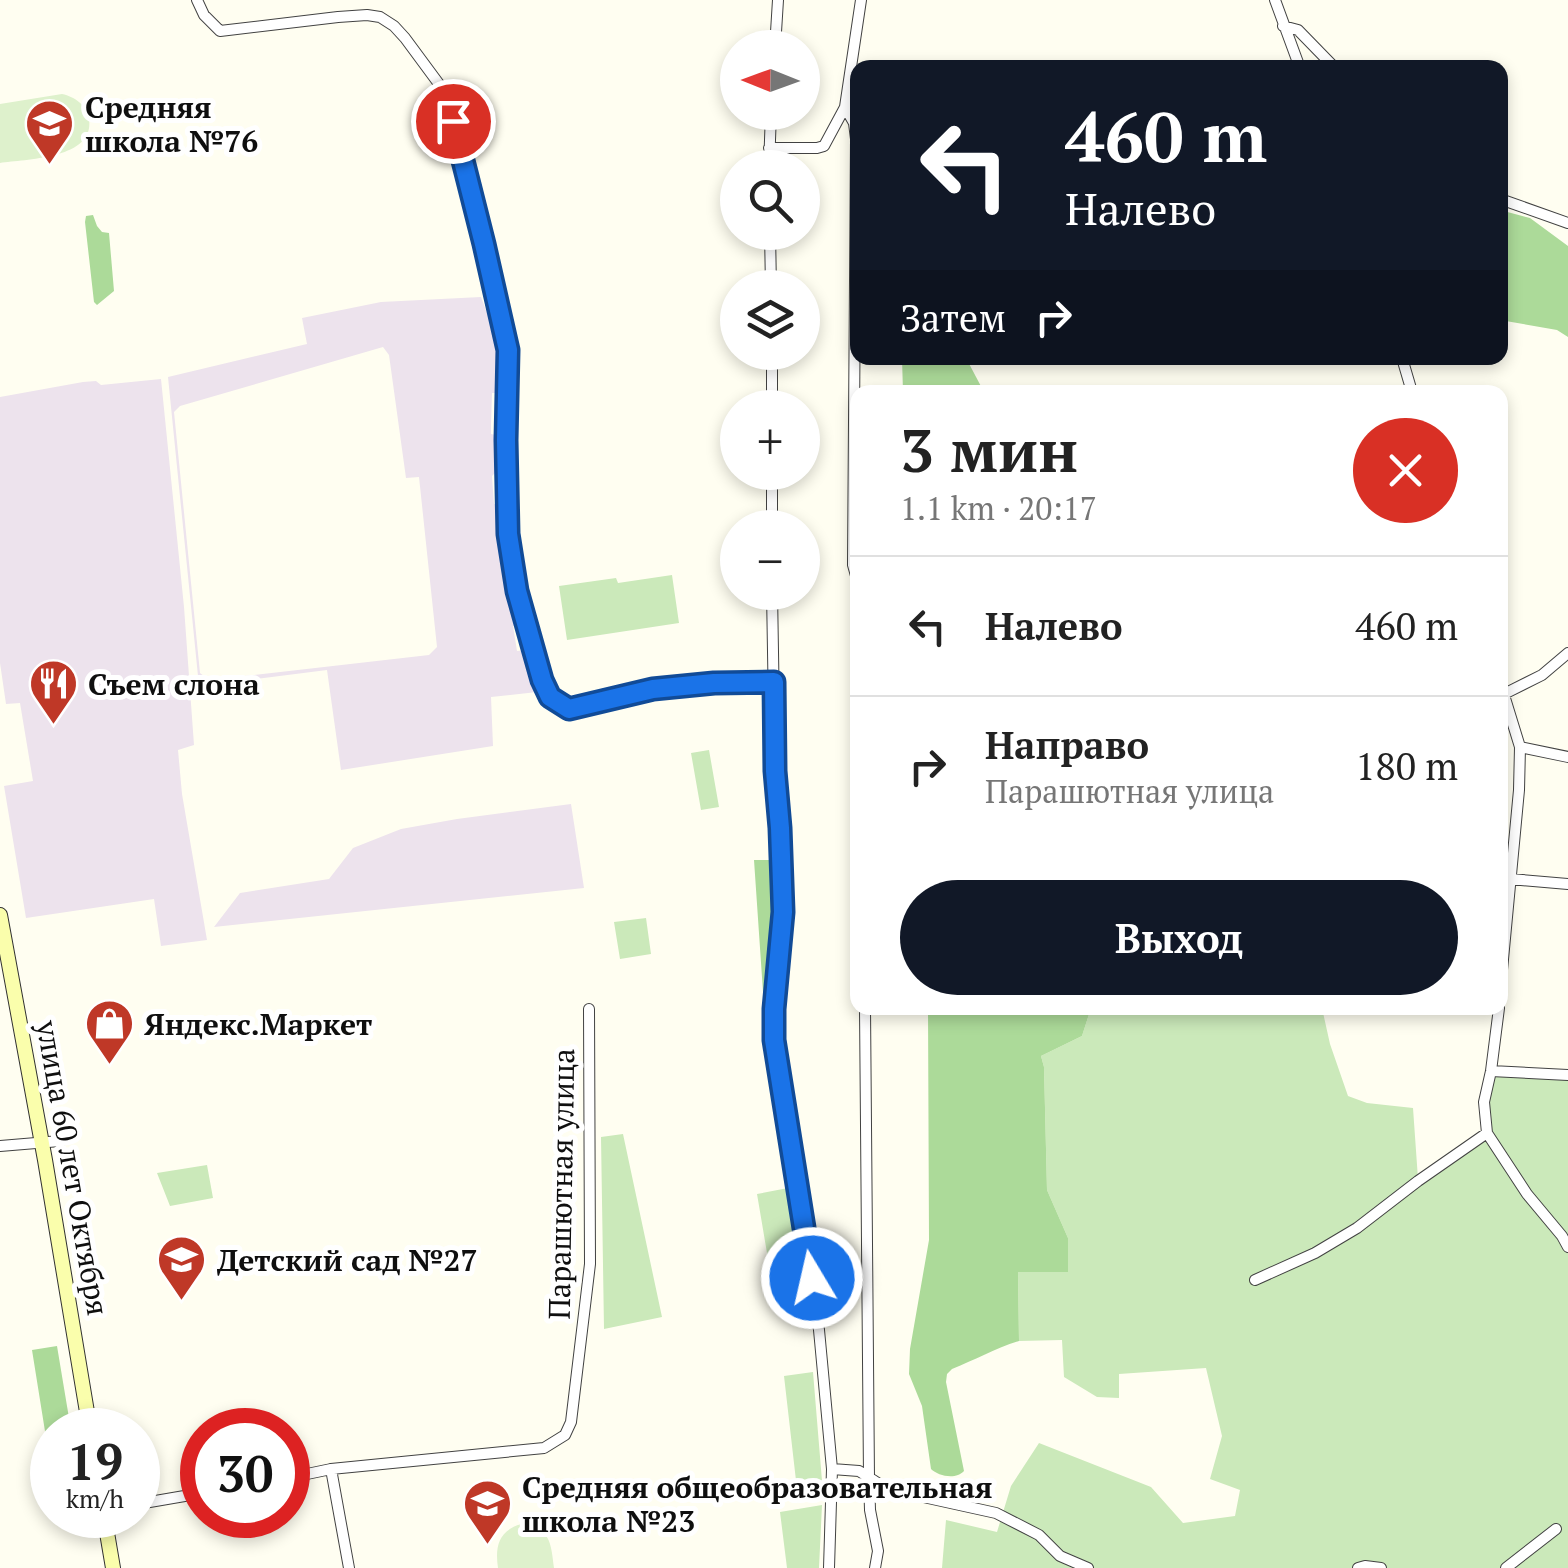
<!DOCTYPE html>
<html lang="ru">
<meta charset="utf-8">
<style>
:root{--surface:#fff;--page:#f2f2f2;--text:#222;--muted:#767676;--line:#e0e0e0;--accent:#111827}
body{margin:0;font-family:"PT Serif",serif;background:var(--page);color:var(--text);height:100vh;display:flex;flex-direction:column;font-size:38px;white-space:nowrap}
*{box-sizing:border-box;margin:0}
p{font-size:32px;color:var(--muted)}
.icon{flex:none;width:55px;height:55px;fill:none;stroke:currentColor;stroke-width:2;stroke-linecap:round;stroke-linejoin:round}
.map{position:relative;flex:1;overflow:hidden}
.details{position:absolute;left:850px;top:385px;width:658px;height:630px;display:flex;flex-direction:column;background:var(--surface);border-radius:20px;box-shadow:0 5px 15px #0003}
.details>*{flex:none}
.guide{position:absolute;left:850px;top:60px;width:658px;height:305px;border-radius:20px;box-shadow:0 5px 15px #0003;background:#111827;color:#fff;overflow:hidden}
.needle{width:65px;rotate:271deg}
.buttons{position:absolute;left:720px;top:30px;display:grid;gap:20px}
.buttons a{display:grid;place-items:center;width:100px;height:100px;border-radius:50%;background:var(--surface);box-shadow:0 5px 15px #0003;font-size:50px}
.speed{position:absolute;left:30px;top:1408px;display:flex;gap:20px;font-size:50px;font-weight:700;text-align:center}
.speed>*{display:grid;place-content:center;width:130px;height:130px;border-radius:50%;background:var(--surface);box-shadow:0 5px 15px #0003;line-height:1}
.speed small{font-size:25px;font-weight:400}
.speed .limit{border:15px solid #d22;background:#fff;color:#111}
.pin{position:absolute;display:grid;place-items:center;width:85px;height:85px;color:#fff;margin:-42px;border:5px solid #fff;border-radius:50%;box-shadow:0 2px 10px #0007}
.me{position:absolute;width:110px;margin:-55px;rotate:351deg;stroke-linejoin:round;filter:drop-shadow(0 0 8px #0008)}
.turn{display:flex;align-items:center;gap:35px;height:210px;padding:0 50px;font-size:45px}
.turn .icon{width:130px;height:130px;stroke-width:2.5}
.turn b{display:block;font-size:70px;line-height:85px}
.then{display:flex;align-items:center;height:95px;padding:0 50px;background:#0003;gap:20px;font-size:38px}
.round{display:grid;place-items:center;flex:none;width:105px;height:105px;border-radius:52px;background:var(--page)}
.head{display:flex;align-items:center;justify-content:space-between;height:170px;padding:0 50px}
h1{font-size:60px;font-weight:600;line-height:75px}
.primary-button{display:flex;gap:20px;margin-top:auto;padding:20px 50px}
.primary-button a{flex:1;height:115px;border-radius:60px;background:var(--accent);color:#fff;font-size:40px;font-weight:600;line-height:115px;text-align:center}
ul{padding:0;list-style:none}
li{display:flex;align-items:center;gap:30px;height:140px;padding:0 50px;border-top:2px solid var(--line)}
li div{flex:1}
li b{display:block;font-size:38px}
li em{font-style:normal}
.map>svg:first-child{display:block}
</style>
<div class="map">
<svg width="1568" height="1568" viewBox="0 0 1568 1568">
<rect width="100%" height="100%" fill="#fffef1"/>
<!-- industrial -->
<path fill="#ede3ed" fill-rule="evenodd" d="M 481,297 L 501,350 L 499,393 L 492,393 L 491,425 L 491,434 L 496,435 L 496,472 L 492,476 L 494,504 L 498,505 L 500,525 L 502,567 L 518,625 L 513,626 L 517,651 L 528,650 L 537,692 L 491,697 L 493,746 L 341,770 L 327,670 L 199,686 L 168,377 L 307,344 L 302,318 L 381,302 ZM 383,347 L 389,355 L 406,478 L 419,477 L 437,647 L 429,655 L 209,680 L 200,673 L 174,412 L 180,406 Z
M 161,379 L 184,607 L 194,745 L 178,750 L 182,794 L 207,940 L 161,946 L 154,899 L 26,918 L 4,786 L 33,781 L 20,703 L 6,704 L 0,663 L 0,397 L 83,382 L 96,381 L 101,385 Z
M 571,804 L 584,888 L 214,927 L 240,893 L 329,879 L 353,848 L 401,829 L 457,819 Z"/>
<!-- green -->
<path fill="#cbe9ba" d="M 672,575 L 679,623 L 567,640 L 559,586 L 616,578 L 618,583 Z
M 709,750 L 719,807 L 701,810 L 691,753 Z
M 646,918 L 651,954 L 620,959 L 614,922 Z
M 1091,1008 L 1322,1008 L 1330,1044 L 1348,1096 L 1367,1103 L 1413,1108 L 1418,1179 L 1487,1133 L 1484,1102 L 1491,1071 L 1568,1075 L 1568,1568 L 942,1568 L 946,1520 L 997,1532 L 1011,1486 L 1039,1443 L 1151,1487 L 1183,1523 L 1235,1516 L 1240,1490 L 1210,1479 L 1222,1436 L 1206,1368 L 1119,1374 L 1119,1398 L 1097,1397 L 1064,1377 L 1062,1340 L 1019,1341 L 1018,1272 L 1068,1272 L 1068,1238 L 1047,1190 L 1044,1067 L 1041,1056 L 1082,1036 Z
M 623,1134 L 662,1317 L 604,1329 L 601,1137 Z
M 207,1165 L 213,1198 L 170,1206 L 157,1173 Z
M 788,1188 L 806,1294 L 775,1300 L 757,1194 Z
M 813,1372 L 823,1493 L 798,1498 L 784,1376 Z
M 822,1505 L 819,1568 L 787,1568 L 780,1512 Z"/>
<!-- forest -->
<path fill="#acda99" d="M 1500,210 L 1530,218 L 1568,246 L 1568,337 L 1557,330 L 1500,320 Z
M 93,215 L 97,226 L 102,232 L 109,233 L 114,291 L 97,305 L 94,302 L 85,222 L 86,216 Z
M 902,358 L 966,358 L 984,392 L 903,392 Z
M 754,860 L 772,860 L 776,865 L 777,916 L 769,992 L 763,992 Z
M 928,1008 L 1091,1008 L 1082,1036 L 1041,1056 L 1044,1067 L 1047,1190 L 1068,1238 L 1068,1272 L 1018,1272 L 1019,1341 C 996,1348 975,1360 952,1369 L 947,1374 L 946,1382 L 964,1471 C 956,1480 938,1476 931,1469 L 922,1406 L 909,1374 L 910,1349 L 929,1240 Z
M 57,1346 L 71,1430 L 52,1430 L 52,1475 L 32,1350 Z"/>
<!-- pitch -->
<path fill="#def1cc" d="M 62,94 C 75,97 87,105 89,119 C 95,159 27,159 0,163 L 0,104 Z
M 521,1524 C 550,1526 551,1543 554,1568 L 498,1568 C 495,1547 498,1531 521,1524 Z"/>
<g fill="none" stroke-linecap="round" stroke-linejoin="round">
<defs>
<path id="minor" d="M 197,0 L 204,15 L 220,31 L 338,17 L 367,15 L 380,17 L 394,26 L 405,38 L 439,84 L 447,102 L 472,191 L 508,350 L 506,439 L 508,534 L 517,591 L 542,680 L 550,697 L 569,709 L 653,689 L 747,681 L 774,682
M 1275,0 L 1300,68
M 1283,26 L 1298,30 L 1335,68
M 775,48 L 778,0
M 845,107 L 854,123 L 856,139 L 853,565 L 858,583
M 769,148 L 817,148 L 824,146 L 845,107 L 861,0
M 769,168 L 771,112
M 1500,199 L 1568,223
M 770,232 L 771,288
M 1402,358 L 1412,392
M 772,408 L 772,352
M 772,528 L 772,472
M 772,592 L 775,771 L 781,828 L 783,911 L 774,1027 L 819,1330 L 832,1469 L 829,1568
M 1500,682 L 1520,747 L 1519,790 L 1500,991
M 1504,694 L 1542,675 L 1568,653
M 1520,747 L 1568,757
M 1510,879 L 1568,884
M 865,1008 L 869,1477 L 870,1510 L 878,1551 L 875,1568
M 1499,1008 L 1491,1071 L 1484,1102 L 1487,1133 L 1527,1194 L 1562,1236 L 1568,1247
M 1491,1071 L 1568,1075
M 0,1146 L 60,1141
M 1255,1280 L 1315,1253 L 1357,1228 L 1418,1181 L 1487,1133
M 331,1469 L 349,1568
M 832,1469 L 859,1471 L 887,1489 L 996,1513 L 1039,1535 L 1060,1556 L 1088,1568
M 288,1478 L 331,1469 L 544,1448 L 565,1435 L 571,1422 L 590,1264 L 589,1009
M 138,1504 L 202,1493
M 1358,1568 L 1365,1566 L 1381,1568
M 1506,1568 L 1556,1529"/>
<path id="secondary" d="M 0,915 L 45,1160 L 90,1430
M 104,1515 L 113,1568"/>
</defs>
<!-- minor casing -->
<use href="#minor" stroke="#424242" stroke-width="12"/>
<!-- secondary casing -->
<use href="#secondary" stroke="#313131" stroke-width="16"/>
<!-- minor -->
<use href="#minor" stroke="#fff" stroke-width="10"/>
<!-- secondary -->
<use href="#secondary" stroke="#fafeac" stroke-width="14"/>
</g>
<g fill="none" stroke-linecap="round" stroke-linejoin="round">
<defs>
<path id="route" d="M 453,121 L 484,244 L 508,350 L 506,440 L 508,534 L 517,591 L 542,680 L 550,697 L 569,709 L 653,689 L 714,683 L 774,682 L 775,771 L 780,828 L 783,912 L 774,1009 L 774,1040 L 812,1278"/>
</defs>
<!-- route casing -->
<use href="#route" stroke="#114b97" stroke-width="25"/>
<!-- route -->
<use href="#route" stroke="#1a73e8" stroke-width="18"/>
</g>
<!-- icons -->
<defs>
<symbol id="school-pin" viewBox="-11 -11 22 30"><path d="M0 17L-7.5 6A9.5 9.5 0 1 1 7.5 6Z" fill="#bf3827" stroke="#fff"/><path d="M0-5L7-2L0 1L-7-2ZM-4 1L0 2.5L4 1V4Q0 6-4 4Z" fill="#fff"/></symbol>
<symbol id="restaurant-pin" viewBox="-11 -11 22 30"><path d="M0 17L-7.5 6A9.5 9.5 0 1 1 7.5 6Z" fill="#bf3827" stroke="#fff"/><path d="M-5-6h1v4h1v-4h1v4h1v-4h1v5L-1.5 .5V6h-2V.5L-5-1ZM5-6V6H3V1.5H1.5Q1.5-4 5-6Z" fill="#fff"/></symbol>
<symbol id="shop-pin" viewBox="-11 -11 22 30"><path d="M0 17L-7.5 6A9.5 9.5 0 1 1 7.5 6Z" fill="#bf3827" stroke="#fff"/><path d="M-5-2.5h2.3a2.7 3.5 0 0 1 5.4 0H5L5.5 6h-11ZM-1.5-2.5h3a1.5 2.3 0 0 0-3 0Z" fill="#fff"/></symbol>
</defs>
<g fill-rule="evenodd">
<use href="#school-pin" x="22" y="96" width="55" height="75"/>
<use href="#restaurant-pin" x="26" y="656" width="55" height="75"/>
<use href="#shop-pin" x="82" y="996" width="55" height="75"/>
<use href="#school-pin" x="154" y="1232" width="55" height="75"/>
<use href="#school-pin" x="460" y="1476" width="55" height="75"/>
</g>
<g text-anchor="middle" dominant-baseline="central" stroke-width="10" stroke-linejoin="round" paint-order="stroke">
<!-- poi labels -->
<g font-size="30" font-weight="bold" fill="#0f0f0f" stroke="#fff" text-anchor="start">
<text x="85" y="107">Средняя<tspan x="85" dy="34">школа №76</tspan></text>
<text x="88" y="684">Съем слона</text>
<text x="144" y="1024">Яндекс.Маркет</text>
<text x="217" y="1260">Детский сад №27</text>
<text x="522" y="1487">Средняя общеобразовательная<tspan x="522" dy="34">школа №23</tspan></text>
</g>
<!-- street labels -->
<g font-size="30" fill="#0f0f0f" stroke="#fff">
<text transform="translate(73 1168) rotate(80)">улица 60 лет Октября</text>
<text transform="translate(561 1184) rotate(-89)">Парашютная улица</text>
</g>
</g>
</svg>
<div class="buttons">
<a><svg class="needle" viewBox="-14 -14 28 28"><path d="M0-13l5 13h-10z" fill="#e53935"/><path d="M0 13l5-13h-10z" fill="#767676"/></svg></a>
<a><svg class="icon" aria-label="search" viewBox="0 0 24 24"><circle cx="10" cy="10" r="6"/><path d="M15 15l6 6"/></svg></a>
<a><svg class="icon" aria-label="layers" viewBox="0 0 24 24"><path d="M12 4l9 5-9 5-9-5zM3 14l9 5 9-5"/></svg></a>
<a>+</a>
<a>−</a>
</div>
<div class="speed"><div>19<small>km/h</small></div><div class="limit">30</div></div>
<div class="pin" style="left:453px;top:121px;background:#d93025"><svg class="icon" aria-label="arrive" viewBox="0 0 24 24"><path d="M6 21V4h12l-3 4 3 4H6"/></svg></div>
<svg class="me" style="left:812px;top:1278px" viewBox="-20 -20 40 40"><circle r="17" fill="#1a73e8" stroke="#fff" stroke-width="3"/><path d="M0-11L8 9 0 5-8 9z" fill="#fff"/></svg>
<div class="guide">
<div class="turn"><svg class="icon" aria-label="left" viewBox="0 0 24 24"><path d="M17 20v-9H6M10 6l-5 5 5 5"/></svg><div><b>460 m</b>Налево</div></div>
<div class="then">Затем<svg class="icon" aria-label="right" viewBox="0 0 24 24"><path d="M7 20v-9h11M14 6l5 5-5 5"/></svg></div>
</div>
<section class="details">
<div class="head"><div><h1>3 мин</h1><p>1.1 km · 20:17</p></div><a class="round" style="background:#d93025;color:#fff"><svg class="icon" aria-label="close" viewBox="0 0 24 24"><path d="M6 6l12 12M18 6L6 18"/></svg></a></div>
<ul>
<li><svg class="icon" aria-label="left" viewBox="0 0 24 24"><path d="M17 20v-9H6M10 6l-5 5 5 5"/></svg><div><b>Налево</b></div><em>460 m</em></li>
<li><svg class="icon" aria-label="right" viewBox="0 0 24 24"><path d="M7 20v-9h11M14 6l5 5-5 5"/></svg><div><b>Направо</b><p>Парашютная улица</p></div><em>180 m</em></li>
</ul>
<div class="primary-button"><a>Выход</a></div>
</section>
</div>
